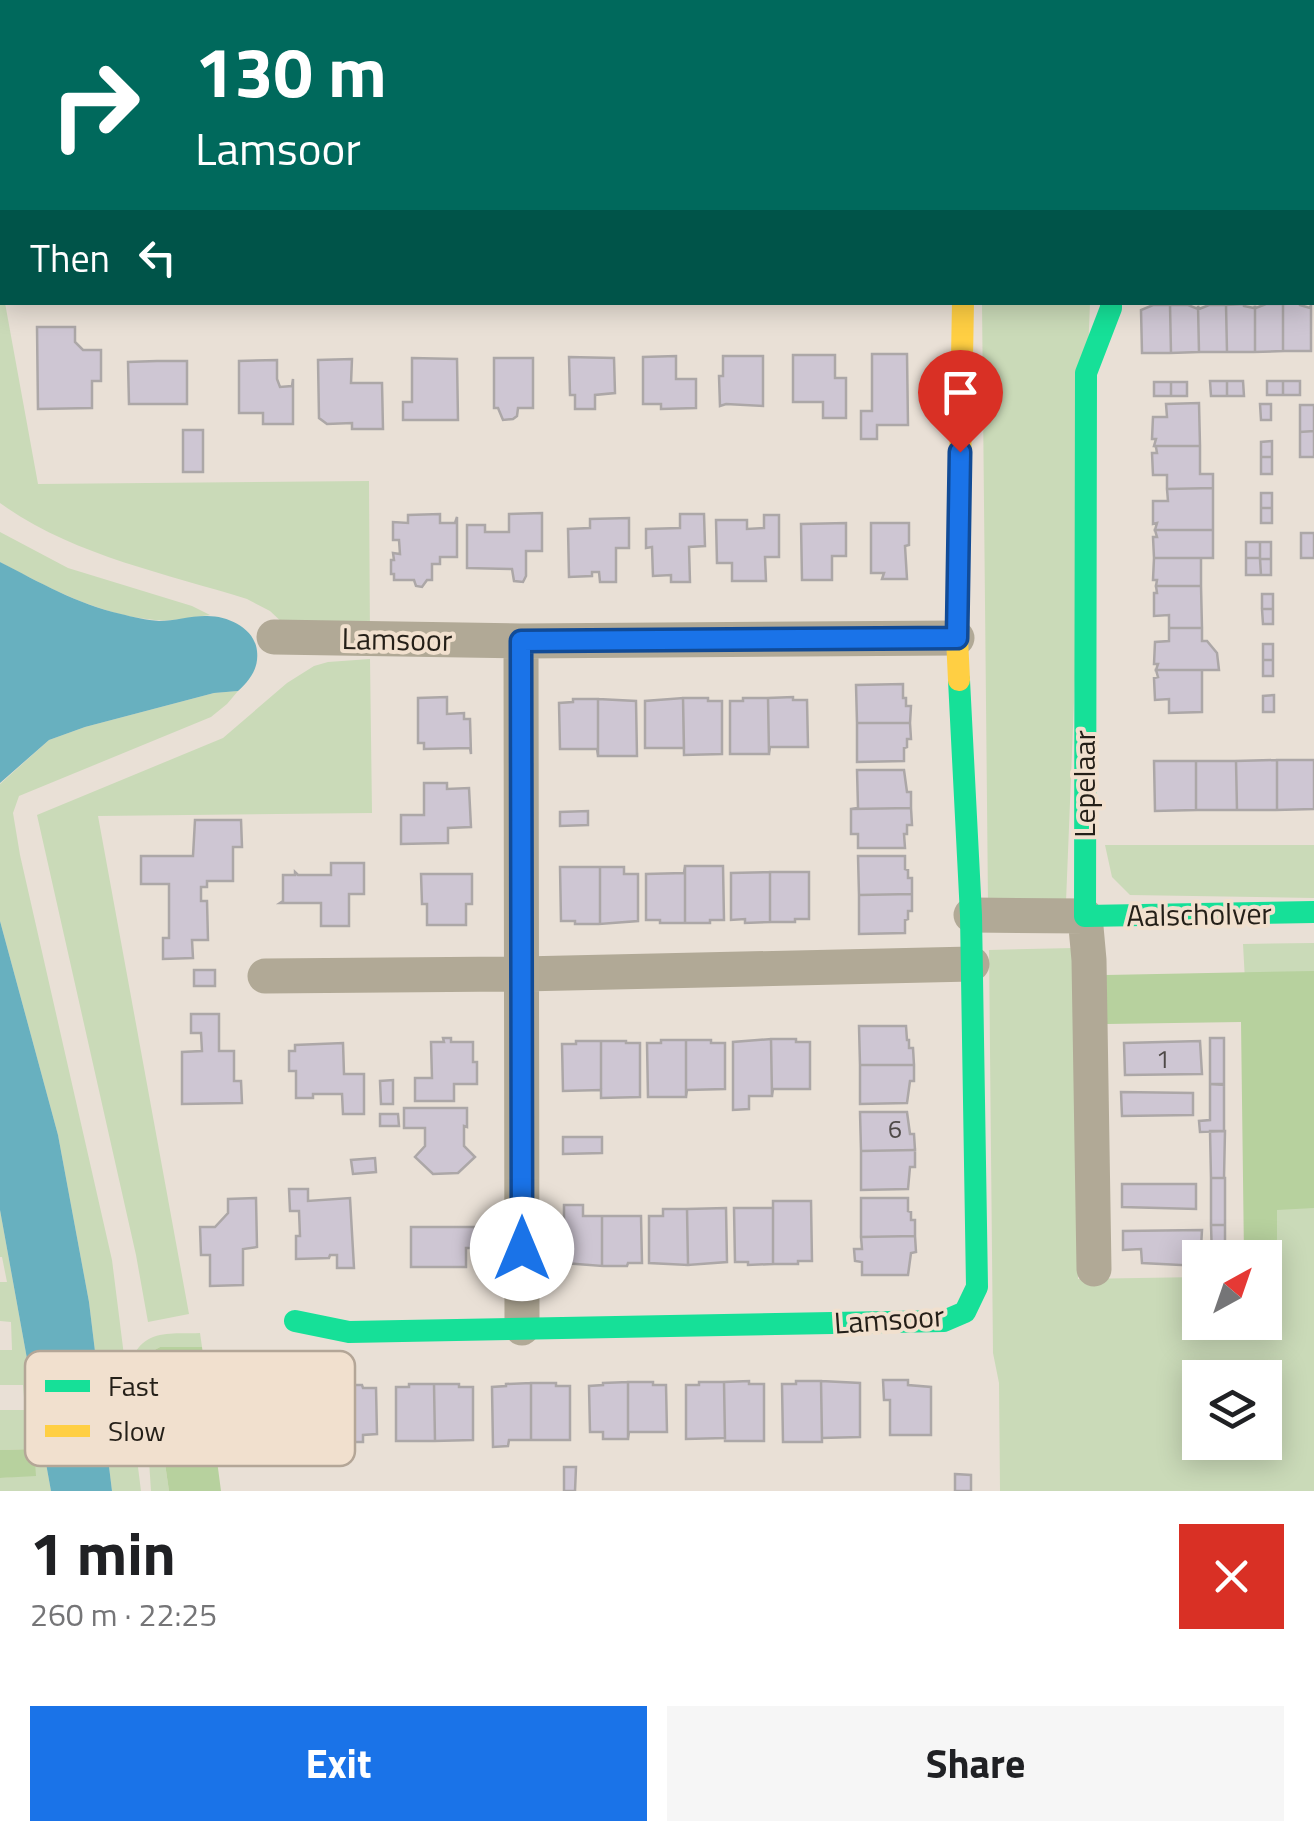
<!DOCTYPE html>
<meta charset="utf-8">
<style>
:root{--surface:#fff;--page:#f6f6f6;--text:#202124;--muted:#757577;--accent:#1a73e8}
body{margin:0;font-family:"Titillium Web",sans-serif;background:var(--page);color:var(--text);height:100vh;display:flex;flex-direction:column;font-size:38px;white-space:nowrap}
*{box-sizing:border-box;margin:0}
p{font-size:32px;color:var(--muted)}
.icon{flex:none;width:55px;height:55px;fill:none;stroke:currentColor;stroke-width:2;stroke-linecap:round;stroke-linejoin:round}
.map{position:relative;height:1491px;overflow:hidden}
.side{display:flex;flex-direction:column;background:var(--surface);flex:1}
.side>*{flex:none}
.banner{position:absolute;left:0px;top:0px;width:1315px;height:305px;box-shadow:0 5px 25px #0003;background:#00695c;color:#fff;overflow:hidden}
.needle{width:65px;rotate:40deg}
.fabs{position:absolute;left:1182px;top:1240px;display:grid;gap:20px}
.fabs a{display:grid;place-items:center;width:100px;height:100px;border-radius:0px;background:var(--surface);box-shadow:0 5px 25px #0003;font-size:50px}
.pin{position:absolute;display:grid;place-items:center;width:85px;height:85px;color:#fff;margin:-102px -42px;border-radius:50% 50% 50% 0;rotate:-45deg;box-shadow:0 0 10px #0007}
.pin .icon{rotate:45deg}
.me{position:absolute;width:110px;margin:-55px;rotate:0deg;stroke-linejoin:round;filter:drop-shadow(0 0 8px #0008)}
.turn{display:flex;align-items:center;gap:35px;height:210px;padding:0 30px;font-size:45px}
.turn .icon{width:130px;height:130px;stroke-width:2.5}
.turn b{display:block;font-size:70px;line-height:85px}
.then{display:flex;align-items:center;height:95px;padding:0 30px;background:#0003;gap:20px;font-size:38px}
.round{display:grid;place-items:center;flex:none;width:105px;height:105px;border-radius:0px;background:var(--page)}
.headline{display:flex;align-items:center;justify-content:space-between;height:170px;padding:0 30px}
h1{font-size:60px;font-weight:700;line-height:75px}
.cta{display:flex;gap:20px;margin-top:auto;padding:20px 30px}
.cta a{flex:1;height:115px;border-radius:0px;background:var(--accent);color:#fff;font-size:40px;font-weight:700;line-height:115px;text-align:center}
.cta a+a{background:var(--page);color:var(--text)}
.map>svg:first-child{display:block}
</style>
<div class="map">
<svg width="1314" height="1491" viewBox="0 0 1314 1491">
<rect width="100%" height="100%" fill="#e9e0d6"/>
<!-- green -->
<path fill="#cadab8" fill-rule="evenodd" d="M 0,0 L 271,0 L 265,2 L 2,2 L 2,62 L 0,61 Z
M 0,277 L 2,302 L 5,303 L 38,484 L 369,481 L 370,641 L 286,626 L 270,611 L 247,599 C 164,573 72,555 0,503 Z
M 982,303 L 1090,303 L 1066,902 L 988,903 Z
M 0,532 L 68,568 L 192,606 L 210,615 C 192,617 173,622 155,620 C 99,615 49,588 0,562 Z
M 370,659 L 372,813 L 98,816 L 189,1314 L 148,1322 L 136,1255 L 37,815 L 223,738 L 287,683 L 314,666 L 328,662 Z
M 238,691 L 227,704 L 211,717 L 19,796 L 13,813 L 20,855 L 112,1260 L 141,1491 L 112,1491 L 89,1302 L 58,1135 L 0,921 L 0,784 L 49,740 L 85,727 L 214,693 Z
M 1105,845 L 1314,845 L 1314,898 L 1130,895 L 1112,877 Z
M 1314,943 L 1314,1491 L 1000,1491 L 999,1383 L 993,1353 L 989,950 L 1074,948 L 1078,1279 L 1200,1277 L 1200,1322 L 1265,1322 L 1265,1258 L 1260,1257 L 1243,944 ZM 1200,1378 L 1265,1378 L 1265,1442 L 1200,1442 Z
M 0,1210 L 51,1491 L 0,1491 L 0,1478 L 36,1475 L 35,1449 L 0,1450 L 0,1410 L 25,1410 L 23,1385 L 0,1385 L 0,1350 L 12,1350 L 11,1322 L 0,1321 L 0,1282 L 7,1282 L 2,1257 L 0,1257 Z
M 200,1333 L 202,1347 L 160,1347 L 149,1353 L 169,1491 L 151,1491 L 147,1430 L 136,1351 C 150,1329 177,1334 200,1333 Z"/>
<!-- forest -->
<path fill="#b7d19e" d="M 1314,971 L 1314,1208 L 1277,1210 L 1277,1276 L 1265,1275 L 1265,1258 L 1244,1257 L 1241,1022 L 1107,1024 L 1106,975 Z
M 160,1347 L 202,1347 L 221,1491 L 169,1491 L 149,1353 Z
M 35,1449 L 36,1476 L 0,1478 L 0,1450 Z"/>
<!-- water -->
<path fill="#68b0bf" d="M 0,562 C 39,582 77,604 121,614 C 132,617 147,620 159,621 C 174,621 190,616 205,616 C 227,615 255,628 257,651 C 259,668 250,680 238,691 L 214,693 L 85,727 L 49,740 L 0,783 Z
M 0,921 L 58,1135 L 89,1302 L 112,1491 L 51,1491 L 0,1210 Z"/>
<!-- building -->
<path fill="#cec6d3" stroke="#aca7a7" stroke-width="2.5" d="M 1149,0 L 1212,0 L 1212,2 L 1148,2 Z
M 1300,303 L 1300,305 L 1310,308 L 1311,305 L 1311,351 L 1283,351 L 1283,304 Z
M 1244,304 L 1244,306 L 1254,308 L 1255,306 L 1255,352 L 1227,352 L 1226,305 Z
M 1266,304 L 1283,304 L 1283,351 L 1255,352 L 1255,306 L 1256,308 Z
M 1153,305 L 1170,305 L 1171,353 L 1142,353 L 1141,310 Z
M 1170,305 L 1188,305 L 1198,309 L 1198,306 L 1199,352 L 1171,353 Z
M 1209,305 L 1226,305 L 1227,352 L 1199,352 L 1198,306 L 1199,309 Z
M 37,327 L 75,327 L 75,342 L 83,350 L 101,350 L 101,381 L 92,381 L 92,408 L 38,409 Z
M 872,354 L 907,354 L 908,425 L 877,425 L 877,439 L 861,439 L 861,411 L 872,411 Z
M 793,355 L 835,355 L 835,378 L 846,378 L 846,418 L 823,418 L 823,402 L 793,402 Z
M 676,356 L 676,379 L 696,379 L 696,408 L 661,409 L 661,404 L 643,404 L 643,357 Z
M 723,356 L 763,356 L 763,406 L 726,404 L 720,406 L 719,376 L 723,376 Z
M 569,357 L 614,358 L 615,393 L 595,395 L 595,409 L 575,409 L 575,395 L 570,395 Z
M 412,358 L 457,359 L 458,420 L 403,420 L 403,402 L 412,402 Z
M 494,358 L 533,358 L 533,408 L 518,408 L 517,416 L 513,419 L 503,420 L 498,408 L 494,408 Z
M 352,359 L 351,383 L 382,383 L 383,429 L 352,429 L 352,423 L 327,424 L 319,418 L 318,360 Z
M 277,360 L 277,379 L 280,387 L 292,386 L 293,379 L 293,424 L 263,424 L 263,413 L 239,413 L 239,361 Z
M 157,361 L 187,361 L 187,404 L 129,404 L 128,362 Z
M 1210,381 L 1227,381 L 1227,396 L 1211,396 Z
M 1227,381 L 1243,381 L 1244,396 L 1227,396 Z
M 1267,381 L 1283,381 L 1283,395 L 1267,395 Z
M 1283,381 L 1300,381 L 1300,395 L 1283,395 Z
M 1154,382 L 1171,382 L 1171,396 L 1154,396 Z
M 1171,382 L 1187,382 L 1187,396 L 1171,396 Z
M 1199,403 L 1200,446 L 1154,446 L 1156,439 L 1152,439 L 1153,417 L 1167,417 L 1166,404 Z
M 1260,404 L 1271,404 L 1271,420 L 1261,420 Z
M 1300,405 L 1314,405 L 1314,431 L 1300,432 Z
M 183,430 L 203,430 L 203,472 L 183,472 Z
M 1314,431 L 1314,457 L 1300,457 L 1300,432 Z
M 1272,441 L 1272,457 L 1261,457 L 1261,442 Z
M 1154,446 L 1200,446 L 1200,474 L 1213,474 L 1213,488 L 1167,489 L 1167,475 L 1153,475 L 1152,453 L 1157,453 L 1156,447 Z
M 1261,457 L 1272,457 L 1272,474 L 1261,474 Z
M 1213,488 L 1213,530 L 1155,530 L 1157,523 L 1153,524 L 1153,501 L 1168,501 L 1167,489 Z
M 1261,493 L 1272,493 L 1272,508 L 1261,508 Z
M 1261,508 L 1272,508 L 1272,523 L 1261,523 Z
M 542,513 L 542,551 L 526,551 L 526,576 L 523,582 L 514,581 L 512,569 L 467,568 L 467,525 L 485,525 L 485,532 L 509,532 L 509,514 Z
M 440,514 L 440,523 L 455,523 L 457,517 L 457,557 L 440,557 L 440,564 L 432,564 L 432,580 L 427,580 L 422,587 L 416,586 L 414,580 L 394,580 L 394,574 L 391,574 L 391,560 L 394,560 L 393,553 L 400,554 L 399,540 L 393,540 L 393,522 L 408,523 L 408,515 Z
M 680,514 L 704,514 L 705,546 L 689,547 L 690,582 L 671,582 L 671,575 L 653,576 L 652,547 L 646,548 L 646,529 L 680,528 Z
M 764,515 L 779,515 L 779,557 L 765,557 L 766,581 L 732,581 L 732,563 L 717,563 L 716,520 L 747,520 L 747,529 L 764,528 Z
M 629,518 L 629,548 L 616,548 L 616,582 L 600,582 L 599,572 L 592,572 L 592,576 L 569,577 L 568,529 L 590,528 L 590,519 Z
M 846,523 L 846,556 L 832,556 L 832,580 L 802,580 L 801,524 Z
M 871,523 L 909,523 L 909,545 L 905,546 L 907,579 L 882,579 L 884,573 L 871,573 Z
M 1155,530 L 1213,530 L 1213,558 L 1154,558 L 1153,537 L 1157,537 Z
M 1301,533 L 1314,533 L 1314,558 L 1301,558 Z
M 1246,542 L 1260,542 L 1260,558 L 1246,558 Z
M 1260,542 L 1271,542 L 1271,559 L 1260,559 Z
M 1154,558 L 1201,558 L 1201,586 L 1156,586 L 1157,580 L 1153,580 Z
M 1246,558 L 1260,558 L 1261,575 L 1246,575 Z
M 1260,559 L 1271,559 L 1271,575 L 1261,575 Z
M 1156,586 L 1201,586 L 1202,628 L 1169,628 L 1169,615 L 1154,616 L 1154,593 L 1157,593 Z
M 1262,594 L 1273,594 L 1273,609 L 1262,609 Z
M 1262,609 L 1273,609 L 1273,624 L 1263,624 Z
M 1169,628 L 1202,628 L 1202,641 L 1207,641 L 1217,653 L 1219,670 L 1156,670 L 1158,664 L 1154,664 L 1155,642 L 1169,641 Z
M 1263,644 L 1273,644 L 1273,660 L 1263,660 Z
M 1263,660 L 1273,660 L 1273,676 L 1263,676 Z
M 1156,670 L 1202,670 L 1202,712 L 1169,713 L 1169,699 L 1155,700 L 1154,678 L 1158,677 Z
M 903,684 L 903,698 L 906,698 L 906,706 L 911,706 L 910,723 L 857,723 L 856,685 Z
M 1274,695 L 1274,712 L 1263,712 L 1263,696 Z
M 447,697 L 447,714 L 464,713 L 464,719 L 470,719 L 471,754 L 470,748 L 424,749 L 424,743 L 418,743 L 418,698 Z
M 793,697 L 793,700 L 807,700 L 808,747 L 770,747 L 769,754 L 768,698 Z
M 683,698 L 684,748 L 645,748 L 645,701 Z
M 683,698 L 708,698 L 708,701 L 722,701 L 722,754 L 684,755 Z
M 743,698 L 768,698 L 769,754 L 730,754 L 730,701 L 743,701 Z
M 573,699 L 598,699 L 598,756 L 597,749 L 560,749 L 559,703 L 573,702 Z
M 598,699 L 636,701 L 637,756 L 598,756 Z
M 857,723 L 910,723 L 911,739 L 907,739 L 907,747 L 904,748 L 904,761 L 857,762 Z
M 1277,760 L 1277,810 L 1237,810 L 1236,761 Z
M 1277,760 L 1314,760 L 1314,809 L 1277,810 Z
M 1154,761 L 1196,761 L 1196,810 L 1155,811 Z
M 1196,761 L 1236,761 L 1237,810 L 1196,810 Z
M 857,770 L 904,770 L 907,792 L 911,792 L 911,808 L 851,809 L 858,808 Z
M 424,783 L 447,783 L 447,789 L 469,788 L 471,827 L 448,828 L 448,843 L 401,844 L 401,815 L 424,815 Z
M 911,808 L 912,825 L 907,825 L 907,834 L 904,834 L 905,848 L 858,848 L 858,834 L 851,834 L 851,809 Z
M 588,811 L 588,825 L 560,826 L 560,812 Z
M 195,820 L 241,820 L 242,847 L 233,847 L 233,881 L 207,881 L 207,887 L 201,887 L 201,901 L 207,901 L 208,940 L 192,940 L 193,958 L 163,959 L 163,938 L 169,938 L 169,884 L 141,884 L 141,856 L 193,856 Z
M 858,856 L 905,856 L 905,869 L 908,870 L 908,878 L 912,878 L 912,894 L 859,895 Z
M 331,863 L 364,863 L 364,894 L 349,894 L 349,926 L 321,926 L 321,903 L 280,903 L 283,901 L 283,875 L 295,875 L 295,872 L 298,875 L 331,875 Z
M 685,866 L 723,866 L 724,920 L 710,920 L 710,923 L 685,923 Z
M 685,866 L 685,923 L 660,923 L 660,920 L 646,920 L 646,874 L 684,873 Z
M 560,867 L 600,867 L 600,924 L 575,924 L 575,921 L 561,921 Z
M 600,867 L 624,867 L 624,874 L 638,874 L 638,921 L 600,924 Z
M 770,872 L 809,872 L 809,919 L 795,919 L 795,922 L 770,922 Z
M 770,872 L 770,922 L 745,923 L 745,919 L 731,920 L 731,873 Z
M 421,874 L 472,874 L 472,904 L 466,904 L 466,925 L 427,925 L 427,904 L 422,904 Z
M 912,894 L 912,911 L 908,911 L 908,919 L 905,920 L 905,933 L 859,934 L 859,895 Z
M 194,970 L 215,970 L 215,986 L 194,986 Z
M 191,1014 L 219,1014 L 219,1051 L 234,1051 L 234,1081 L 241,1081 L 242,1103 L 182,1104 L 182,1052 L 202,1051 L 201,1033 L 191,1033 Z
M 859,1026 L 906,1026 L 907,1040 L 909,1040 L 909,1048 L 913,1048 L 914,1065 L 860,1065 Z
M 443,1038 L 451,1038 L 451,1042 L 473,1042 L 473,1062 L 477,1062 L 477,1084 L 454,1084 L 454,1101 L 415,1101 L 415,1078 L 432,1078 L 431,1042 L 444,1042 Z
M 1210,1038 L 1224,1038 L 1224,1085 L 1210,1084 Z
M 771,1039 L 772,1096 L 749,1096 L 749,1109 L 733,1110 L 733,1042 Z
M 771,1039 L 796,1039 L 796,1042 L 810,1042 L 810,1089 L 773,1089 L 772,1096 Z
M 661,1040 L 686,1040 L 686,1097 L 648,1097 L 647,1043 L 661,1043 Z
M 686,1040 L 711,1040 L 711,1043 L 725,1043 L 725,1089 L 687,1090 L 686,1097 Z
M 576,1041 L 601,1041 L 601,1098 L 601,1090 L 563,1091 L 562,1044 L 576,1044 Z
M 601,1041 L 626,1041 L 626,1043 L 640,1043 L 640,1097 L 601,1098 Z
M 1200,1041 L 1202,1074 L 1125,1075 L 1124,1043 Z
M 343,1043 L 344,1074 L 364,1074 L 364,1114 L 343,1114 L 342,1094 L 313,1094 L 313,1098 L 296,1098 L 296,1071 L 289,1071 L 289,1051 L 295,1051 L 295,1045 Z
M 860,1065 L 914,1065 L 914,1081 L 910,1081 L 907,1103 L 860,1104 Z
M 393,1080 L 393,1104 L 381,1104 L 380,1081 Z
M 1210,1084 L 1224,1084 L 1224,1131 L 1200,1132 L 1199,1121 L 1210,1120 Z
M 1121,1092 L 1193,1093 L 1193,1115 L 1122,1116 Z
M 404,1108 L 467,1108 L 467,1127 L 464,1126 L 464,1146 L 475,1157 L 458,1173 L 433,1174 L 415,1157 L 425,1146 L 425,1128 L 404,1128 Z
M 860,1112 L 907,1112 L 910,1134 L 914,1134 L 915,1150 L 861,1151 Z
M 380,1114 L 398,1114 L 399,1126 L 380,1126 Z
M 1210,1131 L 1225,1131 L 1224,1178 L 1211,1178 Z
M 563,1137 L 602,1137 L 602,1153 L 563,1154 Z
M 915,1150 L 915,1167 L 910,1167 L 908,1189 L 861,1190 L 861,1151 Z
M 375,1158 L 376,1172 L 353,1174 L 351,1160 Z
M 1211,1178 L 1225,1178 L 1225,1225 L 1211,1225 Z
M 1122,1184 L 1196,1184 L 1196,1209 L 1122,1207 Z
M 289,1189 L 308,1189 L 308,1201 L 350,1198 L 354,1268 L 337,1268 L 337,1255 L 330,1255 L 329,1258 L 296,1259 L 296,1236 L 300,1236 L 299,1211 L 290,1211 Z
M 256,1198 L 257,1247 L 243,1249 L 243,1285 L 210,1286 L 210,1255 L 201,1255 L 200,1227 L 215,1227 L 228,1213 L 228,1199 Z
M 861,1198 L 908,1198 L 908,1211 L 911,1212 L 911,1220 L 915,1220 L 915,1236 L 861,1237 Z
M 773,1201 L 811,1201 L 812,1261 L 798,1261 L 798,1264 L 773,1264 Z
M 564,1205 L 583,1205 L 583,1216 L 602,1216 L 602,1266 L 564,1263 Z
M 726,1208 L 727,1262 L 688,1265 L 687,1209 Z
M 734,1208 L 773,1208 L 773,1264 L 748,1265 L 748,1262 L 735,1262 Z
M 663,1209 L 687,1209 L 688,1265 L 649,1263 L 649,1216 L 663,1216 Z
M 602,1216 L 641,1216 L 642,1263 L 628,1263 L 627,1266 L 602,1266 Z
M 1211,1225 L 1225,1225 L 1225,1258 L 1212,1258 Z
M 411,1227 L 475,1227 L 475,1248 L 466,1248 L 466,1267 L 411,1267 Z
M 1202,1230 L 1200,1266 L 1142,1263 L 1141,1249 L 1123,1250 L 1123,1231 Z
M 915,1236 L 916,1252 L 911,1253 L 908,1275 L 862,1275 L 862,1262 L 855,1261 L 854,1249 L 862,1249 L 861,1237 Z
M 883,1380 L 908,1380 L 908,1385 L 931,1387 L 931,1435 L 890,1435 L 890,1400 L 884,1400 Z
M 749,1381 L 749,1384 L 764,1384 L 764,1441 L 725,1441 L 724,1382 Z
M 796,1381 L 821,1381 L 822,1442 L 783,1442 L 782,1384 L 796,1384 Z
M 821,1381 L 860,1383 L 860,1437 L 822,1438 Z
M 628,1382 L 653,1382 L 653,1385 L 666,1385 L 667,1432 L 629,1432 L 628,1439 Z
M 628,1382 L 628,1439 L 603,1439 L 603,1432 L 590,1432 L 589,1386 L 603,1385 L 603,1383 Z
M 699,1382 L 724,1382 L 725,1438 L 686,1439 L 686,1385 L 699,1385 Z
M 531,1383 L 556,1383 L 556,1386 L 570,1386 L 570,1440 L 531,1440 Z
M 531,1383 L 531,1440 L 509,1440 L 508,1446 L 493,1447 L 492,1387 L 506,1386 L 506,1384 Z
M 409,1384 L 434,1384 L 435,1441 L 396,1441 L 396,1387 L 409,1387 Z
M 434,1384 L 459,1384 L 459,1387 L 473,1387 L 473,1440 L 435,1441 Z
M 337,1385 L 362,1385 L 363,1388 L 376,1388 L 377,1434 L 363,1435 L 363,1442 L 338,1442 Z
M 564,1467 L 576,1467 L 575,1491 L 564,1491 Z
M 955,1474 L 971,1475 L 971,1491 L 955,1491 Z"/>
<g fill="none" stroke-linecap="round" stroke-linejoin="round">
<!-- street -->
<path stroke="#b1a996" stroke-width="35" d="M 519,0 L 519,2
M 952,0 L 953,2
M 1312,257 L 1314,257
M 274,637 L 521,641 L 957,638
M 521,641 L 522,1328
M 971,915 L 1085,916 L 1089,960 L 1094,1269
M 265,976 L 522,974 L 972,964"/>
<!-- fast -->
<path stroke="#16e098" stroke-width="22" d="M 1111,302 L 1111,308 L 1086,373 L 1085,916 L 1314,912
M 295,1321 L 349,1332 L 944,1321 L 965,1312 L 977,1287 L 971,915 L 959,680"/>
<!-- slow -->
<path stroke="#ffcf43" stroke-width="22" d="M 1103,0 L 1103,2
M 959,680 L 957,638 L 963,302"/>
</g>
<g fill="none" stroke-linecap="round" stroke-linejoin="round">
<defs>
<path id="route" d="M 522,1249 L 521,641 L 957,638 L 960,452"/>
</defs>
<!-- route casing -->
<use href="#route" stroke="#114b97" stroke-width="25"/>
<!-- route -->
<use href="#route" stroke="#1a73e8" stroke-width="18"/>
</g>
<g text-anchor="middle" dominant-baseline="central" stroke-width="8" stroke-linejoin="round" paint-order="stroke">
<!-- number labels -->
<g font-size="25" fill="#4e4947">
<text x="1163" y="1059">1</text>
<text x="895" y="1129">6</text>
</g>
<!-- street labels -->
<g font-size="30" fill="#241f18" stroke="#f1e0ce">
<text transform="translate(397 639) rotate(1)">Lamsoor</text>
<text transform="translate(1084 784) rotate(-90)">Lepelaar</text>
<text transform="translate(1199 914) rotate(-1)">Aalscholver</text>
<text transform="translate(889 1319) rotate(-4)">Lamsoor</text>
</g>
</g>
<!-- legend -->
<rect x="25" y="1351" width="330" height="115" rx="15" fill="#f1e0ce" stroke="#b4a697" stroke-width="2.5"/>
<rect x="45" y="1380" width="45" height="12" fill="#16e098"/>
<rect x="45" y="1425" width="45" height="12" fill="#ffcf43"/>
<g font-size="28" fill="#241f18">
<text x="108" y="1396">Fast</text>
<text x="108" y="1441">Slow</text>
</g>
</svg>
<div class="fabs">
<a><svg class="needle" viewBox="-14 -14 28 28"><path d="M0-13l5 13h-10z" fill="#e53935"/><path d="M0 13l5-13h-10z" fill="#757577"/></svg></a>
<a><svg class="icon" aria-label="layers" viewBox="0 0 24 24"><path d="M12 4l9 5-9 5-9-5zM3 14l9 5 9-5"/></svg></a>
</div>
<div class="pin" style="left:960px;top:452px;background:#d93025"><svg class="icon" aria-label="arrive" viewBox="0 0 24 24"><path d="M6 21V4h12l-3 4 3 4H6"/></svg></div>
<svg class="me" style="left:522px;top:1249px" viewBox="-20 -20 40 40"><circle r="19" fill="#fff"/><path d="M0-13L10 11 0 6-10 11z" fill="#1a73e8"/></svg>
<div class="banner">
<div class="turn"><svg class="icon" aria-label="right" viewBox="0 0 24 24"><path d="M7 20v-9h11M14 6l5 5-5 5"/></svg><div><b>130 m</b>Lamsoor</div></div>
<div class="then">Then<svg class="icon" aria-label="left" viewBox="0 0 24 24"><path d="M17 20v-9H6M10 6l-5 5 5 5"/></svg></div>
</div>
</div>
<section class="side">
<div class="headline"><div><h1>1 min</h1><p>260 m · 22:25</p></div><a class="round" style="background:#d93025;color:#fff"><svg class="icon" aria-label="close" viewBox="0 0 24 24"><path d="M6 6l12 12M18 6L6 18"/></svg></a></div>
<div class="cta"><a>Exit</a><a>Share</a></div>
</section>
